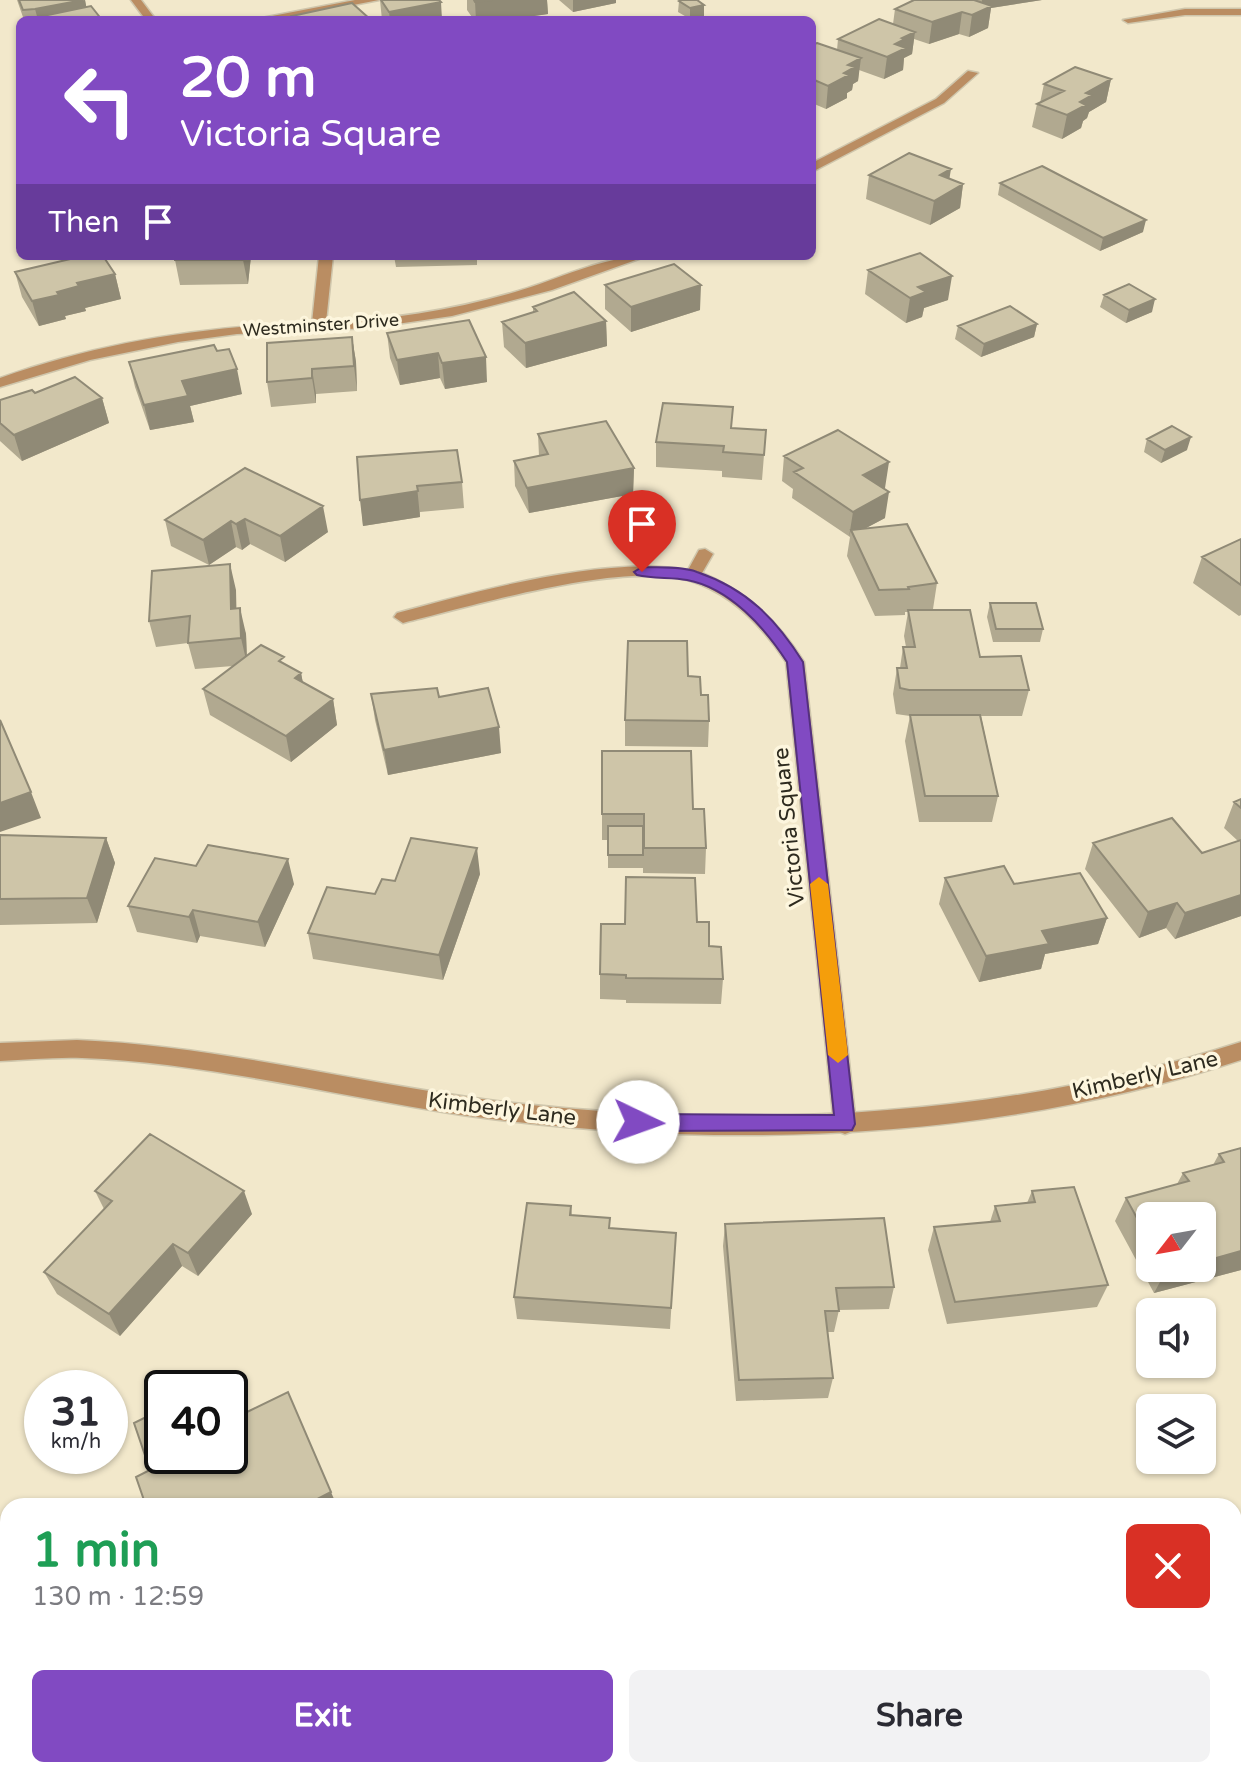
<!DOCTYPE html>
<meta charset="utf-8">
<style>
:root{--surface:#fff;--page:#f2f2f3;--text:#2b2b33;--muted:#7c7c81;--accent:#814ac2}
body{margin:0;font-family:"Varela Round",sans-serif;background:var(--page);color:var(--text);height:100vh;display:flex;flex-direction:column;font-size:30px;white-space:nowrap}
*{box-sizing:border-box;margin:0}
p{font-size:26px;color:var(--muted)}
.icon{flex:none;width:44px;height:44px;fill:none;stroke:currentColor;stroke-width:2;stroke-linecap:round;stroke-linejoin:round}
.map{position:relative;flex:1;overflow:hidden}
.panel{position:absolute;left:0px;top:1498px;width:1242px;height:280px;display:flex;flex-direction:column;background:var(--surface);border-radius:24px 24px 0 0;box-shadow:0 2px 6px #0004}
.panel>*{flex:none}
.guide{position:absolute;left:16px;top:16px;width:800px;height:244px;border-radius:12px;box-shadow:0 2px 6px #0004;background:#814ac2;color:#fff;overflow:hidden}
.needle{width:52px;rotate:239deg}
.fabs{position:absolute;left:1136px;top:1202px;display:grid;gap:16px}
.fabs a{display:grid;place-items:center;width:80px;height:80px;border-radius:12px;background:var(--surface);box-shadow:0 2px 6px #0004;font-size:40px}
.speed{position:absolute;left:24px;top:1370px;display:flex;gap:16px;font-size:40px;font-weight:700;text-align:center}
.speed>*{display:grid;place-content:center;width:104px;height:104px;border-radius:50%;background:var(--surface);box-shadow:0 2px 6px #0004;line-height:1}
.speed small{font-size:20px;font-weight:400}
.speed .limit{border:4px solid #111;border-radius:12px;background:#fff;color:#111}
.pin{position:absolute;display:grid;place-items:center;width:68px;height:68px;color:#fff;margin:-82px -34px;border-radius:50% 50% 50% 0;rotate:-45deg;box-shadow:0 0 8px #0007}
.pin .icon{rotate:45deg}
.me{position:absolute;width:88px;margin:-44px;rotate:93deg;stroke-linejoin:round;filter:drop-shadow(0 0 6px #0008)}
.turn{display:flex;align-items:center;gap:28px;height:168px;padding:0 32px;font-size:36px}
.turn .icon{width:104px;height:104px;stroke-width:2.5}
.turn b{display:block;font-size:56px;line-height:68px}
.then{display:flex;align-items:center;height:76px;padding:0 32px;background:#0003;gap:16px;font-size:30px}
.round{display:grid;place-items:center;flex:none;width:84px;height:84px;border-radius:12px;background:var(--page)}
.overview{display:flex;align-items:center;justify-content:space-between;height:136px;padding:0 32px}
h1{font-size:48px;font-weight:800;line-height:60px;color:#1e9e55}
.button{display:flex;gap:16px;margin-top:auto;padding:16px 32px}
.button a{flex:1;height:92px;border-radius:12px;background:var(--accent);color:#fff;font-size:32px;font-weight:800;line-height:92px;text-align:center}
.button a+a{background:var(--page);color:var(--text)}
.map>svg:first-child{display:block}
</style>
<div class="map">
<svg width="1241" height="1778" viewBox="0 0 1241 1778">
<rect width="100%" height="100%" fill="#f2e8cb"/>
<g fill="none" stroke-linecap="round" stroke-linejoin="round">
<defs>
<path id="minor" d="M 131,0 L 141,0 L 156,20 L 146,20 Z
M 355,0 L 379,0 L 275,20 L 251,20 Z
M 1185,9 L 1241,9 L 1241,15 L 1185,15 L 1128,23 L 1123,20 Z
M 968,71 L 978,73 L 944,103 L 812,172 L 812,163 L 936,99 Z
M 319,256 L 333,256 L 326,322 C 390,320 453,310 515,292 C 557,280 603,256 647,256 L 552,290 L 452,316 L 369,328 L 237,334 L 178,342 L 90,360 L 0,387 L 0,378 C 101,342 205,326 312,323 Z
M 705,549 L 713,554 L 702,573 C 747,592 778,621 804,662 L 856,1124 L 853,1131 L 845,1134 L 837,1131 L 834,1124 L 786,662 C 763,627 732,594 691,581 C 625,560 473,606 403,623 L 394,617 L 397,613 C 478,591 605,555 688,570 L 699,550 Z
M 0,1539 L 8,1543 L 8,1595 L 0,1591 Z
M 8,1606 L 8,1635 L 0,1638 L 0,1609 Z
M 48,1770 L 78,1770 L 80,1778 L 50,1778 Z"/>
<path id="tertiary" d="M 77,1040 C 224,1046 367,1086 513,1103 C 753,1130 1010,1117 1241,1042 L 1241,1060 C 994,1142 718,1151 462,1115 C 335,1096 210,1063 82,1058 C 55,1057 27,1060 0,1061 L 0,1043 Z"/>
</defs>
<!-- minor casing -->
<use href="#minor" stroke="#cfc6ac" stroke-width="3"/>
<!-- tertiary casing -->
<use href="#tertiary" stroke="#cfc6ac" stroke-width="3"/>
<!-- minor -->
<use href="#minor" fill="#ba8d62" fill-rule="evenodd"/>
<!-- tertiary -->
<use href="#tertiary" fill="#ba8d62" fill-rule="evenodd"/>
</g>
<!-- wall -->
<path fill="#b1a990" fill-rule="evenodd" d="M 17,0 L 85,0 L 86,7 L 102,20 L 24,20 Z
M 380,0 L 439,0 L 442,20 L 382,20 Z
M 467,0 L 547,0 L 548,14 L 506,20 L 474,20 L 467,10 Z
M 559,0 L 616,0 L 616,3 L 573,12 Z
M 914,0 L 1042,0 L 991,8 L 988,28 L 969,37 L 959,34 L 929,44 L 914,39 L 912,54 L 904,58 L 903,70 L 884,79 L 859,70 L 858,81 L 853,84 L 852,90 L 847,93 L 847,98 L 826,109 L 812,103 L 812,45 L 837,50 L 838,39 L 893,24 L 895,9 Z
M 679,1 L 704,5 L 704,16 L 690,19 L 678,12 Z
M 1111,79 L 1106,102 L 1089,112 L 1087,118 L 1083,121 L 1081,128 L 1062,139 L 1032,127 L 1037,104 L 1040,103 L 1044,84 Z
M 869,175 L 963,184 L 960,208 L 930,225 L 866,199 Z
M 1000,183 L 1143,232 L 1100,251 L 998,195 Z
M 251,256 L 248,284 L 180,285 L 175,260 Z
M 394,256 L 477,256 L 477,265 L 396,267 Z
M 868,270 L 948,300 L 924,308 L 922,317 L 906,323 L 865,294 Z
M 15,272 L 115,274 L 121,299 L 85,308 L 86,311 L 65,316 L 66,319 L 39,326 L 22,297 Z
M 605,285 L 700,310 L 631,332 L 605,309 Z
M 1104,295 L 1152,312 L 1126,323 L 1100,307 Z
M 533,307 L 606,321 L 607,346 L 526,368 L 504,347 L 502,322 L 533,312 Z
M 469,320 L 487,382 L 445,389 L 440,378 L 400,385 L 390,358 L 387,333 Z
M 1037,324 L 1034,337 L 981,357 L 955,339 L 958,326 Z
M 352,337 L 356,362 L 357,391 L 316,394 L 316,403 L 271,407 L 267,382 Z
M 217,351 L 242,394 L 190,406 L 194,422 L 150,430 L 135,387 L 129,362 Z
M 35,393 L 102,398 L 109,423 L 22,461 L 0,441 L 0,400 Z
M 732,428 L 766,430 L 762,480 L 722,477 L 722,471 L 656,467 L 656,442 Z
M 538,434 L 634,468 L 633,494 L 529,513 L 515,486 L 514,461 L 539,456 Z
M 1147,439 L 1187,450 L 1161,463 L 1144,452 Z
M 784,456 L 885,488 L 883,488 L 885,518 L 866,528 L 937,583 L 933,609 L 923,610 L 980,657 L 1029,690 L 1022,716 L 981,716 L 998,796 L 992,822 L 919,822 L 905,741 L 910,716 L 896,714 L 893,694 L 897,668 L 900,668 L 903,647 L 906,647 L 904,636 L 908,612 L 905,612 L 905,615 L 875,616 L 847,556 L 850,537 L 792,498 L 793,489 L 782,481 Z
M 357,457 L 462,482 L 464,508 L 420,512 L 420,517 L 363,526 Z
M 245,468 L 328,532 L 285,562 L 250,544 L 242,550 L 236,547 L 209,565 L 171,546 L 165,520 Z
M 1241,539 L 1241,615 L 1239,616 L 1193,583 L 1202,557 Z
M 236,590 L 236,608 L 246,634 L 247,656 L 285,664 L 301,673 L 303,683 L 333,699 L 337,725 L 291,762 L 210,715 L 203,689 L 233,666 L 195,669 L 188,643 L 156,647 L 149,621 Z
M 990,603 L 1043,629 L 1040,642 L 993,642 L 987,617 Z
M 688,676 L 701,695 L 709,721 L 708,747 L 625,746 L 625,720 Z
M 371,694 L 439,697 L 501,753 L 388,775 L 375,720 Z
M 1241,799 L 1241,916 L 1175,939 L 1166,928 L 1139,938 L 1085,869 L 1093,843 L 1202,853 L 1238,841 L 1224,828 L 1234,802 Z
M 693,809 L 706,848 L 705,874 L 643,873 L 643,860 L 643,868 L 608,868 L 608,840 L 602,840 L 602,814 Z
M 0,835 L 106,838 L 115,863 L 97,923 L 0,925 Z
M 196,866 L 294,884 L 265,947 L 200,936 L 197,943 L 137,932 L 128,906 Z
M 480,874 L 443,980 L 313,959 L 308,933 L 375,894 L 395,881 Z
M 945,878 L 1014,884 L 1107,918 L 1098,944 L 1045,954 L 1041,969 L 979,982 L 939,904 Z
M 697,922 L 709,946 L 723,979 L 721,1004 L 626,1003 L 626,1000 L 600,999 L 600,974 Z
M 1241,1148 L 1241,1270 L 1154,1293 L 1115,1221 L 1126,1198 L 1177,1184 L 1183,1173 L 1213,1165 L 1219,1154 ZM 1150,1216 L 1202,1268 L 1150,1268 Z
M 95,1191 L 252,1214 L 198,1276 L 182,1266 L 120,1336 L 57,1294 L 44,1272 L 104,1209 Z
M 1032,1191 L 1108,1285 L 1097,1307 L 947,1324 L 928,1250 L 934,1227 L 990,1222 L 995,1206 L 1027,1203 Z
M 571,1206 L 572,1215 L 610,1218 L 610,1228 L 676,1233 L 670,1329 L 517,1319 L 514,1297 Z
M 725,1224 L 894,1287 L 889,1309 L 839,1310 L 834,1332 L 828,1332 L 833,1378 L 828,1398 L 736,1401 L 723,1246 Z
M 1241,1579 L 1241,1778 L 1230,1778 L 1227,1770 L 1234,1770 L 1234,1580 Z
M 610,1770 L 829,1770 L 832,1778 L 611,1778 Z
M 880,1770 L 1091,1770 L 1094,1778 L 882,1778 Z"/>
<!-- shaded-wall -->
<path fill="#908a76" d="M 85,0 L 89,20 L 43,16 L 44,20 L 38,20 L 35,9 Z
M 492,0 L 547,0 L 548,14 L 506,20 L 476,20 L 475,2 Z
M 573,0 L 616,0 L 616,3 L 573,12 Z
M 982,0 L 1042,0 L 991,8 L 988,28 L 969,37 L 972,15 L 981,10 Z
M 441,2 L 442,20 L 390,20 L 389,12 Z
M 704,5 L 704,16 L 690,19 L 690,8 Z
M 962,12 L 959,34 L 929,44 L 932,22 Z
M 915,32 L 912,54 L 904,58 L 903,70 L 884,79 L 887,57 L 895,44 L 902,38 Z
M 861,58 L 858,81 L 853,84 L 852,90 L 847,93 L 847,98 L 826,109 L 828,86 L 848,65 Z
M 1111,79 L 1106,102 L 1089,112 L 1087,118 L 1083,121 L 1081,128 L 1062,139 L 1067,115 L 1080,102 L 1086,93 Z
M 951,169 L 947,193 L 940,175 Z
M 963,184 L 960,208 L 930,225 L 934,201 Z
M 1146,220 L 1143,232 L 1100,251 L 1103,238 Z
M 244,256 L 251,256 L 248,284 L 243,260 Z
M 115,274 L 121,299 L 85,308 L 86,311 L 65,316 L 66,319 L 39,326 L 32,301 L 77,283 Z
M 952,276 L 948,300 L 924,308 L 922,317 L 906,323 L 910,298 L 918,287 Z
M 701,285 L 700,310 L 631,332 L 631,307 Z
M 1155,299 L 1152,312 L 1126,323 L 1129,310 Z
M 606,321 L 607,346 L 526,368 L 525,343 Z
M 1037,324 L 1034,337 L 981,357 L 984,344 Z
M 352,337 L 356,362 L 357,391 L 354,366 Z
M 438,353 L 440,378 L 400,385 L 397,360 Z
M 486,357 L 487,382 L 445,389 L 442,363 Z
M 237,369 L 242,394 L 190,406 L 194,422 L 150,430 L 144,405 L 182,381 Z
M 312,369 L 316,394 L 316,403 L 312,378 Z
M 102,398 L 109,423 L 22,461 L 14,435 Z
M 1191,437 L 1187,450 L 1161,463 L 1165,450 Z
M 889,462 L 885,488 L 859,501 L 863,475 Z
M 634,468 L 633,494 L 529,513 L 527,488 Z
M 417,486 L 420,517 L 363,526 L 360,500 Z
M 889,492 L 885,518 L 853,535 L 851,530 L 849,537 L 853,512 Z
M 323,506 L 328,532 L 285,562 L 280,536 Z
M 245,519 L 250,544 L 242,550 L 236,524 Z
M 231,521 L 236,547 L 209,565 L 203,540 Z
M 230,564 L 236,590 L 237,635 L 231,609 Z
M 240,608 L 246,634 L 247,664 L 241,638 Z
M 301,673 L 306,699 L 295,678 Z
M 333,699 L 337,725 L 291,762 L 286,736 Z
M 499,727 L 501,753 L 388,775 L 384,750 Z
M 31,792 L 41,818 L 0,832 L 0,803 Z
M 106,838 L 115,863 L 97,923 L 87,898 Z
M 477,848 L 480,874 L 443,980 L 439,955 Z
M 288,859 L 294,884 L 265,947 L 258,922 Z
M 1241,895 L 1241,916 L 1175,939 L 1185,913 Z
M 1177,903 L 1166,928 L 1139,938 L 1148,912 Z
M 193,910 L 200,936 L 197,943 L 189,917 Z
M 1107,918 L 1098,944 L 1045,954 L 1041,969 L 979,982 L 986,956 L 1042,931 Z
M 244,1191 L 252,1214 L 198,1276 L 188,1253 Z
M 173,1244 L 182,1266 L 120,1336 L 109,1314 Z
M 1241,1251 L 1241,1270 L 1154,1293 L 1166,1271 L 1178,1268 L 1202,1268 L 1202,1262 Z
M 331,1492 L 337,1506 L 304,1506 Z"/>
<!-- building -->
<path fill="#cec5a8" stroke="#908a76" stroke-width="2" d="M 19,0 L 83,0 L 35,9 L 23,10 Z
M 381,0 L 439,0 L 441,2 L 389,12 Z
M 474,0 L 492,0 L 475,2 Z
M 681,0 L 697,0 L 704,5 L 690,8 L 679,1 Z
M 914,0 L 974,0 L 992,6 L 972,15 L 962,12 L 932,22 L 895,9 Z
M 352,3 L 371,20 L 287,20 L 295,18 L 292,16 Z
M 91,6 L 102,20 L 46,20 L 43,16 Z
M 879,19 L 915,32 L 902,38 L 905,39 L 895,44 L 906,48 L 887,57 L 838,39 Z
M 817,43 L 861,58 L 848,65 L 855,67 L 844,73 L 849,75 L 828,86 L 812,79 L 812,45 Z
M 1075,67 L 1111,79 L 1086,93 L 1092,95 L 1080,102 L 1086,105 L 1067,115 L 1037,104 L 1064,91 L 1044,84 Z
M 909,153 L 951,169 L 940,175 L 963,184 L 934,201 L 869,175 Z
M 1042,166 L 1146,220 L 1103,238 L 1000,183 Z
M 920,253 L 952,276 L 918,287 L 926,292 L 910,298 L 868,270 Z
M 83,256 L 103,256 L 115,274 L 77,283 L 79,286 L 57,292 L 59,295 L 32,301 L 15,272 Z
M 175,256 L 244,256 L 243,260 L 175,260 Z
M 674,264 L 701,285 L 631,307 L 605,285 Z
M 1129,284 L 1155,299 L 1129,310 L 1104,295 Z
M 574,292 L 606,321 L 525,343 L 502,322 L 537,311 L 533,307 Z
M 1010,306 L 1037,324 L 984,344 L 958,326 Z
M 469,320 L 486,357 L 442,363 L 438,353 L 397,360 L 387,333 Z
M 352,337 L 354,366 L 312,369 L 312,378 L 267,382 L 267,343 Z
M 214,345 L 217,351 L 229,349 L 237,369 L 182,381 L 188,396 L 144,405 L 129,362 Z
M 75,377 L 102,398 L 14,435 L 0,423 L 0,400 L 32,390 L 35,393 Z
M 663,403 L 733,407 L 731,428 L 766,430 L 764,455 L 723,452 L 724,446 L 656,442 Z
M 606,421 L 634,468 L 527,488 L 514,461 L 548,454 L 538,434 Z
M 1172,426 L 1191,437 L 1165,450 L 1147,439 Z
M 838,430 L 889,462 L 863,475 L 889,492 L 853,512 L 794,472 L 803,468 L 784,456 Z
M 457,450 L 462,482 L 417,486 L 418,491 L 360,500 L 357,457 Z
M 245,468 L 323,506 L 280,536 L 245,519 L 236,524 L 231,521 L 203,540 L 165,520 Z
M 907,524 L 937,583 L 908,587 L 909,589 L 879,590 L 851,530 Z
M 1241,539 L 1241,585 L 1202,557 Z
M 230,564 L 231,609 L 240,608 L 241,638 L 188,643 L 190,616 L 149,621 L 152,571 Z
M 990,603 L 1036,603 L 1043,629 L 996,629 Z
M 908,610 L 970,610 L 980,657 L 1021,656 L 1029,690 L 909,690 L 900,688 L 897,668 L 907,668 L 903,647 L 915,647 Z
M 628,641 L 687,641 L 688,676 L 700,677 L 701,695 L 708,695 L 709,721 L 625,720 Z
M 261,645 L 284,657 L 279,661 L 301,673 L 295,678 L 333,699 L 286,736 L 203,689 Z
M 437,688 L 439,697 L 488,688 L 499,727 L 384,750 L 371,694 Z
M 910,715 L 980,715 L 998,796 L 925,796 Z
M 0,720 L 31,792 L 0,803 Z
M 602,751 L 691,751 L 693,809 L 704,809 L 706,848 L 644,848 L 644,814 L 602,814 Z
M 1241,799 L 1241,808 L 1234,802 Z
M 1172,818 L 1202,853 L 1241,840 L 1241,895 L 1185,913 L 1177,903 L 1148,912 L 1093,843 Z
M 608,826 L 643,826 L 643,855 L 608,855 Z
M 0,835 L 106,838 L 87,898 L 0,899 Z
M 411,838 L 477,848 L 439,955 L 308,933 L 327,887 L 375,894 L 382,879 L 395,881 Z
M 208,845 L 288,859 L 258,922 L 193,910 L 189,917 L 128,906 L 155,858 L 196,866 Z
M 1004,866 L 1014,884 L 1080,873 L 1107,918 L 1042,931 L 1049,944 L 986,956 L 945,878 Z
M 626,877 L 695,878 L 697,922 L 709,922 L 709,946 L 721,947 L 723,979 L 626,978 L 626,975 L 600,974 L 601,924 L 625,924 Z
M 150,1134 L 244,1191 L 188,1253 L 173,1244 L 109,1314 L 44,1272 L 112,1201 L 95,1191 Z
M 1241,1148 L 1241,1251 L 1202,1262 L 1202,1216 L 1150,1216 L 1150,1242 L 1126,1198 L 1189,1181 L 1183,1173 L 1224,1162 L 1219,1154 Z
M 1074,1187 L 1108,1285 L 955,1302 L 934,1227 L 1000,1221 L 995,1206 L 1035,1202 L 1032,1191 Z
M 527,1203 L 571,1206 L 570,1215 L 610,1218 L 609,1228 L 676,1233 L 671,1308 L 514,1297 Z
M 884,1218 L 894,1287 L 836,1288 L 839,1311 L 825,1311 L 833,1378 L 739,1380 L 725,1224 Z
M 1164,1268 L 1178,1268 L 1166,1271 Z
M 231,1376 L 245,1413 L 288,1392 L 331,1492 L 304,1506 L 146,1506 L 136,1477 L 150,1470 L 134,1423 L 162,1409 L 162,1456 L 230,1456 L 230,1388 L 205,1388 Z
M 1241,1579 L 1241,1750 L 1234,1732 L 1234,1580 Z
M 255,1770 L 390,1770 L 393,1776 L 390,1778 L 257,1778 Z
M 612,1770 L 829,1770 L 832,1778 L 615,1778 Z
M 891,1770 L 1091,1770 L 1094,1778 L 893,1778 Z"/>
<!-- route -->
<path fill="#814ac2" stroke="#54307e" stroke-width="2" d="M 642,567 C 659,568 681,566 697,572 C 747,589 776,619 803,662 L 855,1124 L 852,1130 L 638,1131 L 628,1122 L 638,1114 L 834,1115 L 787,662 C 765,628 730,588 687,580 C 671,577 653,579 637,575 L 634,572 Z"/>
<!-- slow -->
<path fill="#f59e0b" d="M 819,877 L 828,884 L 848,1055 L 838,1063 L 828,1055 L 810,884 Z"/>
<g text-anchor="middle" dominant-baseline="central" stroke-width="7" stroke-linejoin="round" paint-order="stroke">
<!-- far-street labels -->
<g font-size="18" fill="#2e2b1f" stroke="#fdf6de">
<text transform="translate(321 325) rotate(-4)">Westminster Drive</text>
</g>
<!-- street labels -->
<g font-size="22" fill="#2e2b1f" stroke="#fdf6de">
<text transform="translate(789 827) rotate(-96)">Victoria Square</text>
<text transform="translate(1145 1075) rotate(-13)">Kimberly Lane</text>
<text transform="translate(502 1109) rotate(7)">Kimberly Lane</text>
</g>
</g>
</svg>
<div class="fabs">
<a><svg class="needle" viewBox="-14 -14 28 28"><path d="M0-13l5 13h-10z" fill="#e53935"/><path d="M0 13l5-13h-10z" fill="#7c7c81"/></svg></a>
<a><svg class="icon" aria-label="sound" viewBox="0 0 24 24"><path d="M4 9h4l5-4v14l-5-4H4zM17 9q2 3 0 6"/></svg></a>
<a><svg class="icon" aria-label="layers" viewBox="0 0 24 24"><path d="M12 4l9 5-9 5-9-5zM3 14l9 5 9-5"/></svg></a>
</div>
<div class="speed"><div>31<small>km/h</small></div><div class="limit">40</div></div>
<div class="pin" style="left:642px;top:572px;background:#d93025"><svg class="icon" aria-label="arrive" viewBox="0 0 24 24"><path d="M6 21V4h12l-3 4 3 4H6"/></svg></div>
<svg class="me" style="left:638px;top:1122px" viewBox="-20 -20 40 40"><circle r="19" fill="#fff"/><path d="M0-13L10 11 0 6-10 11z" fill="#814ac2"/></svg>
<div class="guide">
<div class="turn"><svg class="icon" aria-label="left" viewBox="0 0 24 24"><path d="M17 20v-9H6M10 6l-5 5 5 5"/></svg><div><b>20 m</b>Victoria Square</div></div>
<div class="then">Then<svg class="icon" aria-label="arrive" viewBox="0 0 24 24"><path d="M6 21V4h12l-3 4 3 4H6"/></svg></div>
</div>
<section class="panel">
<div class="overview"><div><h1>1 min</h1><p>130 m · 12:59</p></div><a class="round" style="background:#d93025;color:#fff"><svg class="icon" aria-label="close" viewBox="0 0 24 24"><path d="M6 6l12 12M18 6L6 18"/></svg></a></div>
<div class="button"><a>Exit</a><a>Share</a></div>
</section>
</div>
